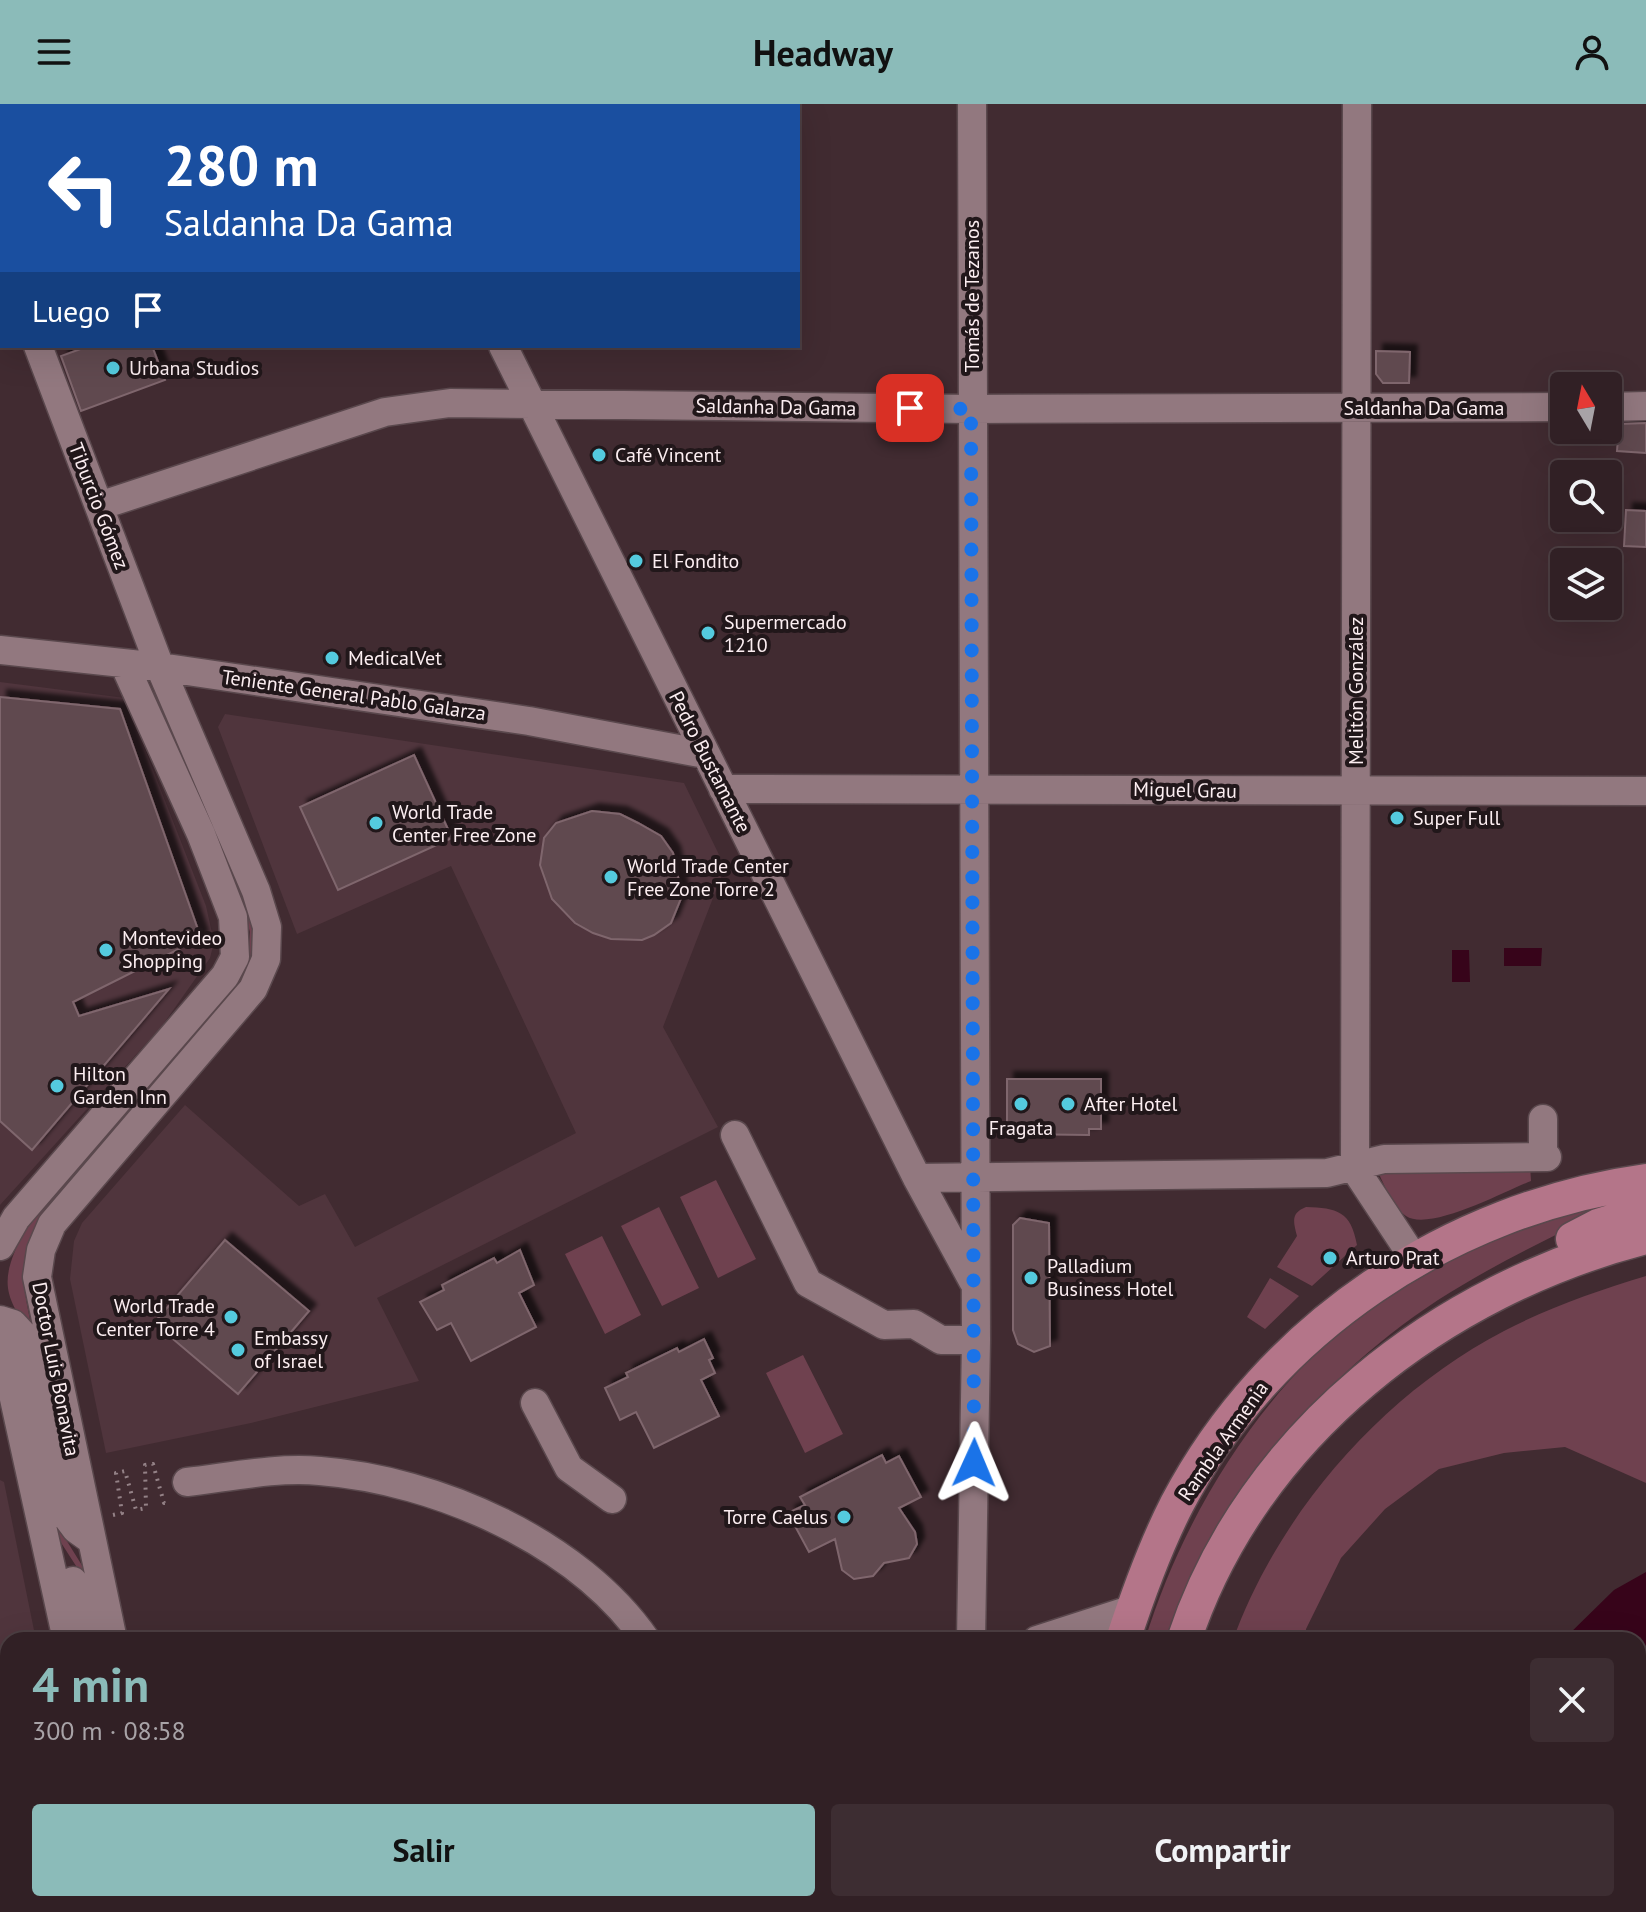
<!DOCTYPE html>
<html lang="es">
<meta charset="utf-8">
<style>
:root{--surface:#312025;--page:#3d2d32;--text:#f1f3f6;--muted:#a8a3a7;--line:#4c3e42;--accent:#8bbbb9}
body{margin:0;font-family:"PT Sans",sans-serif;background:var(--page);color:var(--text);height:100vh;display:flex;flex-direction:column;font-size:30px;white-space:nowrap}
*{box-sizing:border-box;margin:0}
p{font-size:26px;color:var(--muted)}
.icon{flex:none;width:44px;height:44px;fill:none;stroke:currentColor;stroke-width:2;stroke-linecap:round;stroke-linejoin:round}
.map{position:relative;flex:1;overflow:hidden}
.details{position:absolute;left:0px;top:1528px;width:1646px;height:280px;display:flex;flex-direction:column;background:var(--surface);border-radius:24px 24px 0 0;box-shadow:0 8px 32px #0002,0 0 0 2px var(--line)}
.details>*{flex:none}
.banner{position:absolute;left:0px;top:0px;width:800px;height:244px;box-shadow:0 8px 32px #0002,0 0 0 2px var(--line);background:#1a4fa0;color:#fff;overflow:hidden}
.needle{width:52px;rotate:350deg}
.tools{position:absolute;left:1550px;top:268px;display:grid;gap:16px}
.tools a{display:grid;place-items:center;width:72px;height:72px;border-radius:8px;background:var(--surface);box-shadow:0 8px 32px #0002,0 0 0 2px var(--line);font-size:40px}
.pin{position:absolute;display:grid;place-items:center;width:68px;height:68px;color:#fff;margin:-34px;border-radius:16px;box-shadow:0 4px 12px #0006}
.me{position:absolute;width:88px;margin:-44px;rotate:1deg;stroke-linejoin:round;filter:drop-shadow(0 0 6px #0008)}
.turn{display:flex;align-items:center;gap:28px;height:168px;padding:0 32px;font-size:36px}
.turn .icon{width:104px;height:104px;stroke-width:2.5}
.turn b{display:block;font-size:56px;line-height:68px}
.then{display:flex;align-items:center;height:76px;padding:0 32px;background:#0003;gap:16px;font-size:30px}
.round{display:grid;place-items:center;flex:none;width:84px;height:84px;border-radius:8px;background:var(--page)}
.head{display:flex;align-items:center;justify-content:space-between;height:136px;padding:0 32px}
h1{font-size:48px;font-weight:700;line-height:60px;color:var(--accent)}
.primary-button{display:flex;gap:16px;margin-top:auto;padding:16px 32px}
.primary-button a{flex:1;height:92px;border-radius:8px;background:var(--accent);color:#111;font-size:32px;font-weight:700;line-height:92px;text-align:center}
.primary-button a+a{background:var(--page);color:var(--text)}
header{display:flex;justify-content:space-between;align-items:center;height:104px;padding:0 32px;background:var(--accent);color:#111;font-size:36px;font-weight:700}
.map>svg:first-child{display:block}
</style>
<header><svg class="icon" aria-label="menu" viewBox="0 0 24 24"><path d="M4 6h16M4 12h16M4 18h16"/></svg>Headway<svg class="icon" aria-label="person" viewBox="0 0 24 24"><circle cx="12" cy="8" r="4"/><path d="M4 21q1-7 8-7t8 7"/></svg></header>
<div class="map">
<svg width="1646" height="1808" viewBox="0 0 1646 1808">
<defs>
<filter id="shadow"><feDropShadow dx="7" dy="-7" stdDeviation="2" flood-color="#0009"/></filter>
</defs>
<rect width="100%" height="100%" fill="#412b31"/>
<!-- built -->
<path fill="#50353d" d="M 0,578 L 125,594 L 206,802 L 214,838 L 210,854 L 162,922 L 0,1101 Z
M 225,610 L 684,679 L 725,763 L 663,923 L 718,1023 L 377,1194 L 419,1277 L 251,1319 L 106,1349 L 70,1175 L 74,1137 L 82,1119 L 185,1001 L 299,1102 L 325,1090 L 355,1143 L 576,1029 L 451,762 L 297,830 L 218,623 Z
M 0,1376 L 4,1378 L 36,1536 L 8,1536 L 8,1800 L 91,1800 L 92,1808 L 0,1808 Z"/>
<!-- green -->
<path fill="#6f414f" d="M 221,733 C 240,783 268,825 242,877 L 53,1096 C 14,1145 21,1176 34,1233 C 1,1189 0,1176 25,1125 L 238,875 L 248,856 L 250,828 Z
M 1530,1061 L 1531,1077 C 1505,1087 1430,1128 1406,1112 C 1394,1104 1385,1083 1379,1070 L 1382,1064 Z
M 716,1076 L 756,1155 L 718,1174 L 680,1093 Z
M 1631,1094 C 1566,1126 1499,1157 1438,1196 C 1309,1281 1225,1395 1167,1536 L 1145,1536 C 1192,1384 1293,1237 1435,1160 C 1497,1127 1563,1111 1631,1094 Z
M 659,1103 L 699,1184 L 662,1202 L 621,1122 Z
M 1306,1103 C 1337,1104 1351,1107 1357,1141 L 1312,1182 L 1277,1163 L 1297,1132 C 1293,1117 1291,1109 1306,1103 Z
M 602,1132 L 641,1211 L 605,1230 L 565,1150 Z
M 1646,1172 L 1646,1379 L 1565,1343 L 1504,1349 L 1439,1365 L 1385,1405 L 1341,1454 L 1306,1525 L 1305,1536 L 1233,1536 C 1280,1407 1383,1290 1504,1227 C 1550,1203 1597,1187 1646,1172 Z
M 1270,1174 L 1299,1192 L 1265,1225 L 1247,1213 Z
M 22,1246 L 60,1426 L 83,1463 L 99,1536 L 78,1465 L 58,1434 Z
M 803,1251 L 843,1330 L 805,1349 L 766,1269 Z
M 416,1800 L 460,1800 L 442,1808 L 399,1808 Z
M 947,1800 L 1060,1800 L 1059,1808 L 946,1808 Z
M 1165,1800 L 1402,1800 L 1405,1801 L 1405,1808 L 1164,1808 Z"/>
<!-- water -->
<path fill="#37041a" d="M 1504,844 L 1542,844 L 1541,862 L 1504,862 Z
M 1452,846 L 1469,846 L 1470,878 L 1452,878 Z
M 1646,1468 L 1646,1808 L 1453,1808 L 1452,1800 L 1638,1800 L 1638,1536 L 1563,1536 L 1614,1486 Z"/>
<!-- building -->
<path fill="#60494f" stroke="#7f666d" stroke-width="2" filter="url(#shadow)" d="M 89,242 L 152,242 L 165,276 L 81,307 L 61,252 Z
M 1376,247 L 1410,248 L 1409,279 L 1383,279 L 1376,270 Z
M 1646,319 L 1646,349 L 1617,347 L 1619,320 Z
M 1626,406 L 1646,407 L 1646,443 L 1624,442 Z
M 0,593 L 120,605 L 201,834 L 73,898 L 79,912 L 169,885 L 32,1046 L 0,1017 Z
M 414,651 L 452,734 L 338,786 L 300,703 Z
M 592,707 L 620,710 L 638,719 L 661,732 L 673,749 L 682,792 L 671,819 L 654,831 L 642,836 L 611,835 L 593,829 L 575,819 L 552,795 L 540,761 L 544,734 L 556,719 Z
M 1007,975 L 1101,975 L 1101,1025 L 1089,1025 L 1089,1031 L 1013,1030 L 1013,1026 L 1007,1026 Z
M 1020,1114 L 1049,1119 L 1050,1242 L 1034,1248 L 1018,1240 L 1013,1226 L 1013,1121 Z
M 225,1136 L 309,1207 L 238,1290 L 154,1219 Z
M 520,1146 L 534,1181 L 519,1189 L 536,1223 L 471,1257 L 451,1219 L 437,1226 L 420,1198 L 444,1186 L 442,1181 L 494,1154 L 497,1159 Z
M 704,1235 L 713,1254 L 709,1256 L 715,1269 L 701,1276 L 719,1312 L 654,1344 L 636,1308 L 620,1316 L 605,1284 L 628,1273 L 626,1269 L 677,1244 L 679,1248 Z
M 882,1351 L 886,1359 L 899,1352 L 921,1393 L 899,1404 L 915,1428 L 917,1440 L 909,1454 L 884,1459 L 873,1472 L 854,1475 L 842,1466 L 835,1435 L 809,1448 L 788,1409 L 805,1401 L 800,1393 Z"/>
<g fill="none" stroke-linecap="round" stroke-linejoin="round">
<defs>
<path id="minor" d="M 382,0 L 383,2
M 1357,0 L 1355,1065 L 1415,1156
M 36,2 L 40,0
M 533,2 L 533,0
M 0,19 L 2,19
M 0,143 L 2,148
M 38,242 L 160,563 L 256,787 L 267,823 L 266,855 L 253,885 L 52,1120 L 41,1146 L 37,1173 L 113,1536
M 503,242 L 917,1074 L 973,1177
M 1608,303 L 1646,302
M 99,402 L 385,308 L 450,299 L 971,305 L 1564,303
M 0,546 L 160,563 L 529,617 L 705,650
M 723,685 L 1646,687
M 1543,1015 L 1543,1053
M 735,1031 L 808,1179 L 884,1221 L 914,1220 L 941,1236 L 976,1236
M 917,1074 L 1327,1069 L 1384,1055 L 1547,1053
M 0,1142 L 16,1114 L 225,872 L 235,853 L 233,813 L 201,730 L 125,562
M 0,1216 L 13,1220 L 26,1234 L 64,1409 L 76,1425 L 90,1435
M 0,1231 L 67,1536
M 535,1299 L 569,1364 L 612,1395
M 187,1378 C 230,1373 276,1363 320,1367 C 437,1376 578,1438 646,1536
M 73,1477 L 88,1536
M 971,1536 L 976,1236 L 972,0
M 1037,1536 L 1133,1505
M 123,1800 L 125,1808
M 169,1800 L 171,1808
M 360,1808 L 378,1800
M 481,1808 L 499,1800
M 935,1808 L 937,1800"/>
<path id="major" d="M 1573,1135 L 1598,1122 L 1646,1107
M 1123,1536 C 1138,1490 1155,1443 1177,1400 C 1269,1224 1451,1104 1646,1077
M 1184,1536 C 1252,1330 1442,1185 1646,1133
M 1078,1808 L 1079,1800
M 1126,1808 L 1127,1800"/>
</defs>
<!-- minor casing -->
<use href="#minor" stroke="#5a484d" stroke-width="31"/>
<!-- major casing -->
<use href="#major" stroke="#5a484d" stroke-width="37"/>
<!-- path -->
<path stroke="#948287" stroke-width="4" stroke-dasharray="2 6" stroke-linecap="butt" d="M 113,1411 L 122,1409 L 116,1369 L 125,1367 L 136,1406 L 146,1404 L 145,1361 L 153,1360 L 164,1399 L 170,1398
M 979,1800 L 980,1808
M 1034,1808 L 1039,1800"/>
<!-- minor -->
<use href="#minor" stroke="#92787f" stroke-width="28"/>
<!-- major -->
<use href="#major" stroke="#b47589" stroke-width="34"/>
</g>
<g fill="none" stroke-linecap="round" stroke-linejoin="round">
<!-- route -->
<path stroke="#1a73e8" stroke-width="14" stroke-dasharray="0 25.2" d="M 910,304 L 971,305 L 974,1359"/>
</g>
<!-- markers -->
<g fill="#54cade" stroke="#21171a" stroke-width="3">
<circle cx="113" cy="264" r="8"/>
<circle cx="599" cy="351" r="8"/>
<circle cx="636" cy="457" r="8"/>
<circle cx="708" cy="529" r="8"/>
<circle cx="332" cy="554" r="8"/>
<circle cx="1397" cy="714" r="8"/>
<circle cx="376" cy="719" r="8"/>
<circle cx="611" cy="773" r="8"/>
<circle cx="106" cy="846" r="8"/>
<circle cx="57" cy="982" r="8"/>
<circle cx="1021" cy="1000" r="8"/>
<circle cx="1068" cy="1000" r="8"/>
<circle cx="1330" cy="1154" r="8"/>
<circle cx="1031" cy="1174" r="8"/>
<circle cx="231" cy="1213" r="8"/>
<circle cx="238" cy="1246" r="8"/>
<circle cx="844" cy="1413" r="8"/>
</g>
<g text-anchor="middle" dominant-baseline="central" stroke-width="8" stroke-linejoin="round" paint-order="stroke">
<!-- street labels -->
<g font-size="20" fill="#fceef1" stroke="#21171a">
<text transform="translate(972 192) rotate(-90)">Tomás de Tezanos</text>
<text transform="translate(776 303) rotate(1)">Saldanha Da Gama</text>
<text x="1424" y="304">Saldanha Da Gama</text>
<text transform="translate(99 402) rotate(69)">Tiburcio Gómez</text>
<text transform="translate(1356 587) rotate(-90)">Melitón González</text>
<text transform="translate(354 591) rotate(8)">Teniente General Pablo Galarza</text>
<text transform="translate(710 658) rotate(63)">Pedro Bustamante</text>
<text transform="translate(1185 686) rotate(1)">Miguel Grau</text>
<text transform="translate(56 1265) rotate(79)">Doctor Luis Bonavita</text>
<text transform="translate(1223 1337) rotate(-55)">Rambla Armenia</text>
</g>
<!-- poi labels -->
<g font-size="20" fill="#fceef1" stroke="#21171a" text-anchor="start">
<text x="129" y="264">Urbana Studios</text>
<text x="615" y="351">Café Vincent</text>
<text x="652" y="457">El Fondito</text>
<text x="724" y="518">Supermercado<tspan x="724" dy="23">1210</tspan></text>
<text x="348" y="554">MedicalVet</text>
<text x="392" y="708">World Trade<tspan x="392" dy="23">Center Free Zone</tspan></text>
<text x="1413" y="714">Super Full</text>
<text x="627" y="762">World Trade Center<tspan x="627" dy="23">Free Zone Torre 2</tspan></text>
<text x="122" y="834">Montevideo<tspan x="122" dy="23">Shopping</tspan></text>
<text x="73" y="970">Hilton<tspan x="73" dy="23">Garden Inn</tspan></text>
<text x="1084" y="1000">After Hotel</text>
<text x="1021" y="1024" text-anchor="middle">Fragata</text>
<text x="1346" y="1154">Arturo Prat</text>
<text x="1047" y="1162">Palladium<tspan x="1047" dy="23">Business Hotel</tspan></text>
<text x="215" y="1202" text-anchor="end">World Trade<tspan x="215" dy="23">Center Torre 4</tspan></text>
<text x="254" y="1234">Embassy<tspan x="254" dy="23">of Israel</tspan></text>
<text x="828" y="1413" text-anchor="end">Torre Caelus</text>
</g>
</g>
</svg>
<div class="tools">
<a><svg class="needle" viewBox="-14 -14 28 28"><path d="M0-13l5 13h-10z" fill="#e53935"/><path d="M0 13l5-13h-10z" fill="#a8a3a7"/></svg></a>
<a><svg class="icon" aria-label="search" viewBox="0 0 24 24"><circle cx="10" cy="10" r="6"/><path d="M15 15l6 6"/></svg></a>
<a><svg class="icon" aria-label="layers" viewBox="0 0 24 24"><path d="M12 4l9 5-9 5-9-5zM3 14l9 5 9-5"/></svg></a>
</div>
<div class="pin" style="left:910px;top:304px;background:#d93025"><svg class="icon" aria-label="arrive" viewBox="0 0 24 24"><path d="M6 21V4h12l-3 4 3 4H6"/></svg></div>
<svg class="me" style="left:974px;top:1359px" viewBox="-20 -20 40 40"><path d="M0-17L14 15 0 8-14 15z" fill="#1a73e8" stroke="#fff" stroke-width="4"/></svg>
<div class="banner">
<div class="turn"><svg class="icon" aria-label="left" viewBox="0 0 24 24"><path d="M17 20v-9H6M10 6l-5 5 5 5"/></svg><div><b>280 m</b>Saldanha Da Gama</div></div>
<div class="then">Luego<svg class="icon" aria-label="arrive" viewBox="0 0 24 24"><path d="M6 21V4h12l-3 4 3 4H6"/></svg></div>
</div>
<section class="details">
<div class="head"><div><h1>4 min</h1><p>300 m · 08:58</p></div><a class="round"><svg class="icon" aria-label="close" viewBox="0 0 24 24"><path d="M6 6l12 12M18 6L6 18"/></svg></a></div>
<div class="primary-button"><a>Salir</a><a>Compartir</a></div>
</section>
</div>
